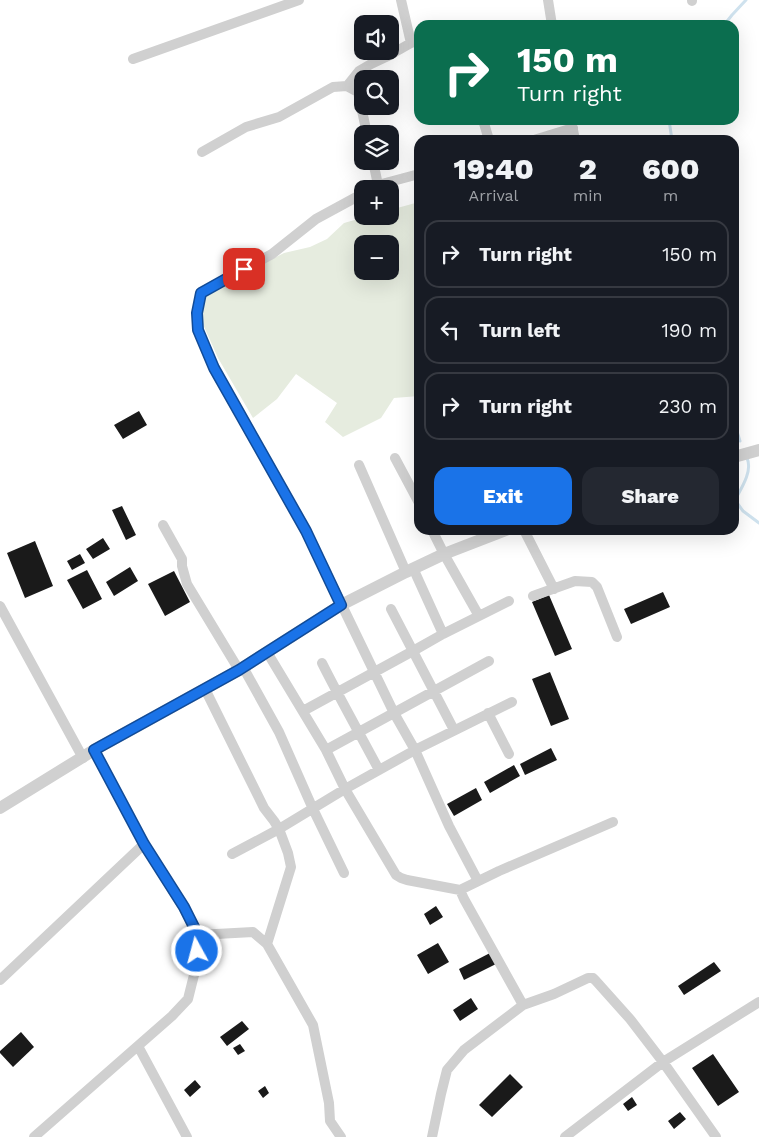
<!DOCTYPE html>
<meta charset="utf-8">
<style>
:root{--surface:#171b24;--page:#242831;--text:#f1f3f6;--muted:#9ea1a6;--line:#363941;--accent:#1a73e8}
body{margin:0;font-family:"Work Sans",sans-serif;background:var(--page);color:var(--text);height:100vh;display:flex;flex-direction:column;font-size:19px;white-space:nowrap}
*{box-sizing:border-box;margin:0}
p{font-size:16px;color:var(--muted)}
.icon{flex:none;width:28px;height:28px;fill:none;stroke:currentColor;stroke-width:2;stroke-linecap:round;stroke-linejoin:round}
.map{position:relative;flex:1;overflow:hidden}
.panel{position:absolute;left:414px;top:135px;width:325px;height:400px;display:flex;flex-direction:column;background:var(--surface);border-radius:15px;box-shadow:0 5px 20px #0002}
.panel>*{flex:none}
.hud{position:absolute;left:414px;top:20px;width:325px;height:105px;border-radius:15px;box-shadow:0 5px 20px #0002;background:#0b6e4f;color:#fff;overflow:hidden}
.buttons{position:absolute;left:354px;top:15px;display:grid;gap:10px}
.buttons a{display:grid;place-items:center;width:45px;height:45px;border-radius:10px;background:var(--surface);box-shadow:0 5px 20px #0002;font-size:25px}
.pin{position:absolute;display:grid;place-items:center;width:42px;height:42px;color:#fff;margin:-21px;border-radius:10px;box-shadow:0 2px 8px #0006}
.me{position:absolute;width:55px;margin:-28px;rotate:353deg;stroke-linejoin:round;filter:drop-shadow(0 0 4px #0008)}
.turn{display:flex;align-items:center;gap:18px;height:105px;padding:0 20px;font-size:22px}
.turn .icon{width:65px;height:65px;stroke-width:2.5}
.turn b{display:block;font-size:35px;line-height:42px}
.eta{display:flex;justify-content:space-evenly;align-items:center;height:85px;text-align:center}
.eta b{font-size:30px;font-weight:800;line-height:35px}
.cta{display:flex;gap:10px;margin-top:auto;padding:10px 20px}
.cta a{flex:1;height:58px;border-radius:15px;background:var(--accent);color:#fff;font-size:20px;font-weight:800;line-height:58px;text-align:center}
.cta a+a{background:var(--page);color:var(--text)}
ul{padding:0;list-style:none}
li{display:flex;align-items:center;gap:15px;height:68px;margin:0 10px 8px;padding:0 10px;border:2px solid var(--line);border-radius:15px}
li div{flex:1}
li b{display:block;font-size:19px}
li em{font-style:normal}
.map>svg:first-child{display:block}
</style>
<div class="map">
<svg width="759" height="1137" viewBox="0 0 759 1137">
<rect width="100%" height="100%" fill="#fff"/>
<!-- green -->
<path fill="#e6ecdf" fill-rule="evenodd" d="M 419,202 L 419,396 L 394,398 L 381,418 L 343,437 L 325,422 L 337,403 L 296,374 L 277,399 L 253,418 L 218,358 L 202,322 L 202,297 L 211,290 L 284,253 L 310,247 L 327,239 L 344,223 L 369,216 L 390,216 L 390,210 ZM 362,244 L 390,244 L 390,271 L 362,271 Z"/>
<g fill="none" stroke-linecap="round" stroke-linejoin="round">
<!-- stream -->
<path stroke="#cfe2ee" stroke-width="3" d="M 724,25 L 732,15 L 746,0
M 669,120 L 672,140
M 734,422 L 740,441
M 747,458 C 753,471 741,489 735,500 L 743,511 L 759,523"/>
</g>
<!-- building -->
<path fill="#1a1a1a" d="M 139,411 L 147,425 L 123,439 L 114,425 Z
M 122,506 L 136,535 L 126,540 L 112,510 Z
M 103,538 L 110,549 L 93,559 L 86,549 Z
M 35,541 L 53,586 L 25,598 L 7,553 Z
M 80,554 L 85,563 L 72,570 L 67,561 Z
M 130,567 L 138,581 L 114,596 L 106,582 Z
M 87,570 L 102,599 L 83,609 L 67,580 Z
M 174,571 L 190,602 L 165,616 L 148,584 Z
M 663,592 L 670,607 L 631,624 L 624,609 Z
M 549,595 L 572,649 L 555,656 L 532,602 Z
M 550,672 L 569,719 L 551,726 L 532,679 Z
M 551,748 L 557,760 L 525,775 L 520,764 Z
M 514,765 L 520,776 L 490,793 L 484,782 Z
M 476,788 L 482,800 L 454,816 L 447,804 Z
M 436,906 L 443,917 L 430,925 L 424,914 Z
M 438,943 L 449,962 L 428,974 L 417,955 Z
M 490,953 L 496,964 L 464,980 L 459,969 Z
M 714,962 L 721,971 L 684,995 L 678,986 Z
M 471,998 L 478,1009 L 460,1021 L 453,1010 Z
M 242,1021 L 249,1029 L 227,1046 L 220,1037 Z
M 21,1032 L 34,1047 L 13,1067 L 0,1053 L 0,1051 Z
M 240,1044 L 245,1051 L 238,1055 L 233,1048 Z
M 713,1054 L 739,1092 L 718,1106 L 692,1068 Z
M 510,1074 L 523,1087 L 492,1117 L 479,1105 Z
M 195,1080 L 201,1087 L 190,1097 L 184,1090 Z
M 265,1086 L 269,1093 L 263,1098 L 258,1091 Z
M 632,1097 L 637,1105 L 628,1111 L 623,1104 Z
M 680,1112 L 686,1119 L 674,1129 L 668,1121 Z"/>
<g fill="none" stroke-linecap="round" stroke-linejoin="round">
<!-- minor -->
<path stroke="#d0d0d0" stroke-width="10" d="M 401,0 L 411,43
M 548,0 L 552,25
M 692,1 L 692,0
M 133,59 L 299,0
M 347,86 L 359,71 L 371,64 L 388,56 L 411,43 L 419,40
M 483,120 L 489,140
M 571,120 L 575,140
M 534,140 L 573,128
M 202,152 L 246,127 L 279,117 L 333,87 L 347,86 L 358,92 L 367,134
M 373,161 L 378,185
M 372,189 L 378,185 L 419,174
M 362,194 L 316,219 L 272,254 L 201,293 L 197,313 L 198,331 L 214,368 L 306,531 L 394,713 L 415,750 L 449,826 L 478,881
M 395,458 L 419,503
M 359,465 L 406,572
M 163,525 L 182,559 L 182,566 L 187,584 L 239,670
M 432,530 L 444,554 L 479,616
M 524,530 L 554,589
M 413,568 L 443,634
M 533,596 L 575,581 L 592,582 L 597,587 L 617,637
M 0,606 L 83,758
M 391,609 L 454,730
M 267,652 L 326,750 L 345,789 L 396,875 L 401,878 L 407,880 L 460,890
M 322,663 C 340,699 360,734 379,770
M 243,667 L 279,732 L 313,809 L 344,873
M 205,689 L 264,808 L 274,821 L 279,829 L 345,789 L 415,750 L 512,702
M 303,711 L 413,651 L 443,634 L 509,601
M 488,713 L 509,754
M 326,750 L 489,661
M 232,854 L 279,829 L 288,853 L 291,867 L 267,944
M 198,935 L 253,932 L 267,944 L 313,1025 L 329,1103 L 330,1121 L 341,1137
M 0,980 L 144,844
M 523,1005 L 464,899 L 460,890 L 499,871 L 613,822
M 138,1046 L 187,1137
M 34,1137 L 172,1016 L 188,999 L 196,967 L 198,935 L 183,907 L 144,844 L 94,750
M 432,1137 L 441,1094 L 447,1070 L 464,1050 L 523,1005 L 554,994 L 588,978 L 593,978 L 596,981 L 630,1019 L 663,1062 L 716,1137
M 565,1137 L 663,1062 L 759,1002"/>
<!-- tertiary -->
<path stroke="#d0d0d0" stroke-width="12" d="M 734,457 L 759,450
M 0,808 L 94,750 L 239,670 L 341,605 L 406,572 L 444,554 L 506,530"/>
</g>
<g fill="none" stroke-linecap="round" stroke-linejoin="round">
<defs>
<path id="route" d="M 197,951 L 198,935 L 184,907 L 144,844 L 94,750 L 239,670 L 341,605 L 306,531 L 214,368 L 198,330 L 197,313 L 201,293 L 244,269"/>
</defs>
<!-- route casing -->
<use href="#route" stroke="#114b97" stroke-width="12"/>
<!-- route -->
<use href="#route" stroke="#1a73e8" stroke-width="9"/>
</g>
</svg>
<div class="buttons">
<a><svg class="icon" aria-label="sound" viewBox="0 0 24 24"><path d="M4 9h4l5-4v14l-5-4H4zM17 9q2 3 0 6"/></svg></a>
<a><svg class="icon" aria-label="search" viewBox="0 0 24 24"><circle cx="10" cy="10" r="6"/><path d="M15 15l6 6"/></svg></a>
<a><svg class="icon" aria-label="layers" viewBox="0 0 24 24"><path d="M12 4l9 5-9 5-9-5zM3 14l9 5 9-5"/></svg></a>
<a>+</a>
<a>−</a>
</div>
<div class="pin" style="left:244px;top:269px;background:#d93025"><svg class="icon" aria-label="arrive" viewBox="0 0 24 24"><path d="M6 21V4h12l-3 4 3 4H6"/></svg></div>
<svg class="me" style="left:197px;top:951px" viewBox="-20 -20 40 40"><circle r="17" fill="#1a73e8" stroke="#fff" stroke-width="3"/><path d="M0-11L8 9 0 5-8 9z" fill="#fff"/></svg>
<div class="hud">
<div class="turn"><svg class="icon" aria-label="right" viewBox="0 0 24 24"><path d="M7 20v-9h11M14 6l5 5-5 5"/></svg><div><b>150 m</b>Turn right</div></div>
</div>
<section class="panel">
<div class="eta">
<div><b>19:40</b><p>Arrival</p></div>
<div><b>2</b><p>min</p></div>
<div><b>600</b><p>m</p></div>
</div>
<ul>
<li><svg class="icon" aria-label="right" viewBox="0 0 24 24"><path d="M7 20v-9h11M14 6l5 5-5 5"/></svg><div><b>Turn right</b></div><em>150 m</em></li>
<li><svg class="icon" aria-label="left" viewBox="0 0 24 24"><path d="M17 20v-9H6M10 6l-5 5 5 5"/></svg><div><b>Turn left</b></div><em>190 m</em></li>
<li><svg class="icon" aria-label="right" viewBox="0 0 24 24"><path d="M7 20v-9h11M14 6l5 5-5 5"/></svg><div><b>Turn right</b></div><em>230 m</em></li>
</ul>
<div class="cta"><a>Exit</a><a>Share</a></div>
</section>
</div>
